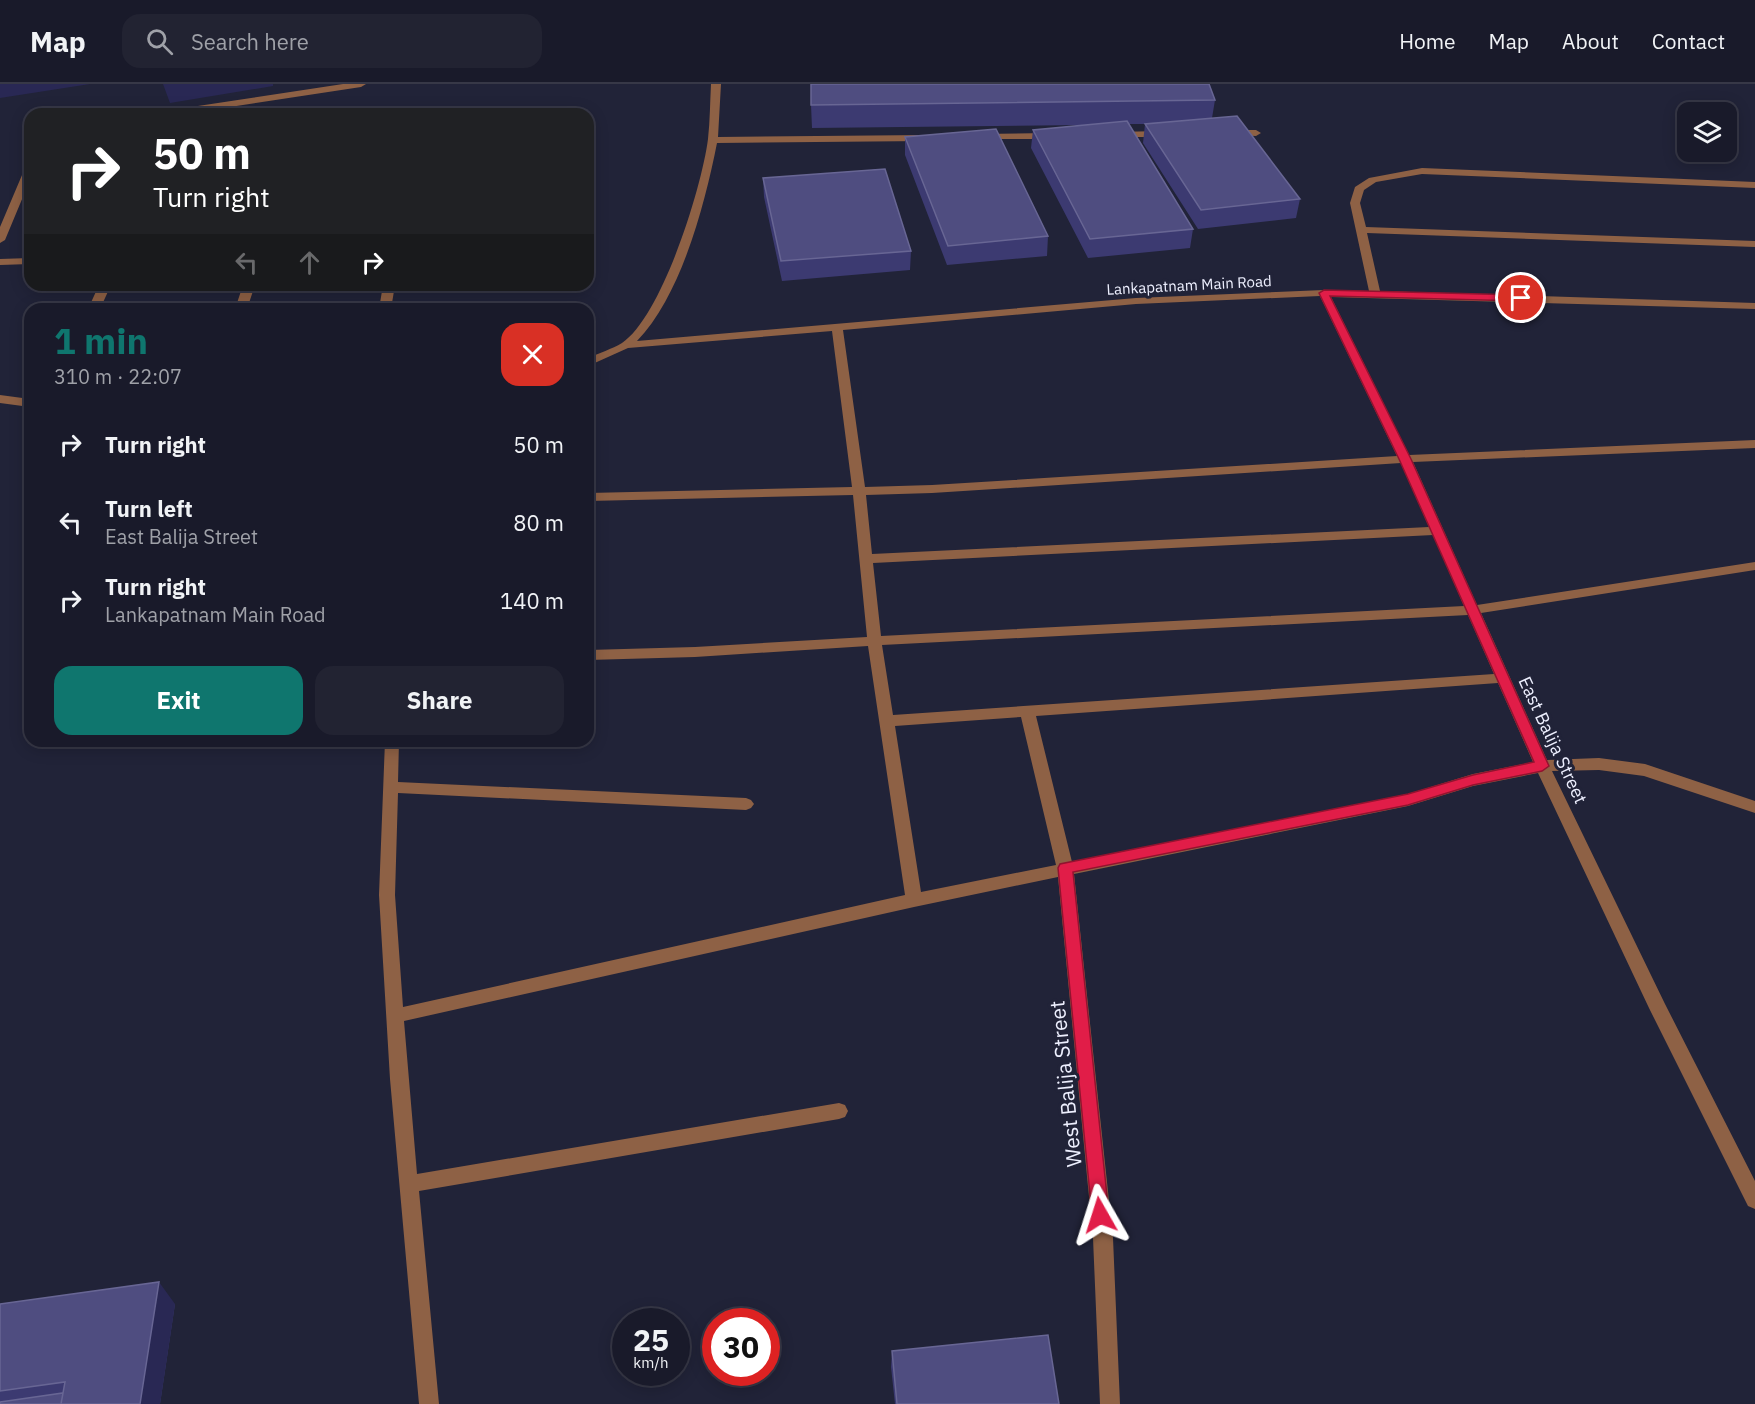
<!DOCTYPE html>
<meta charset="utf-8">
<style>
:root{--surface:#191a2a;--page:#222332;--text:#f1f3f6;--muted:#9fa1a8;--line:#373847;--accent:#0f766e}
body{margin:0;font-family:"IBM Plex Sans",sans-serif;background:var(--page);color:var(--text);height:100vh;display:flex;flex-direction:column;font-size:22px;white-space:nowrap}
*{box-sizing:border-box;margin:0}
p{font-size:20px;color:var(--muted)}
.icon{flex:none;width:33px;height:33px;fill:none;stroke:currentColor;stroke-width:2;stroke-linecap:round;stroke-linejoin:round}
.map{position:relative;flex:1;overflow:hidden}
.side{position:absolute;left:24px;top:219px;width:570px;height:444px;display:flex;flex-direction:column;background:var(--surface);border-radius:18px;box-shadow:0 3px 15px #0003,0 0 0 2px var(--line)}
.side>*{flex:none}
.top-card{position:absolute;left:24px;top:24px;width:570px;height:183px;border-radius:18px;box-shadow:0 3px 15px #0003,0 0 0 2px var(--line);background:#202124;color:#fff;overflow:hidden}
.tools{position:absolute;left:1677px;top:18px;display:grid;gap:12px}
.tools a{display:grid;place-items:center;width:60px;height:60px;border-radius:12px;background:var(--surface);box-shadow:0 3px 15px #0003,0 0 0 2px var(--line);font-size:30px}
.speed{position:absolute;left:612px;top:1224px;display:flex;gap:12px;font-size:30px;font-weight:700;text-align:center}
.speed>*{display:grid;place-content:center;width:78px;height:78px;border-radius:50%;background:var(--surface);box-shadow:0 3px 15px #0003,0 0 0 2px var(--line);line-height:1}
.speed small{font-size:15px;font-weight:400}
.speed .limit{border:9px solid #d22;background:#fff;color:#111}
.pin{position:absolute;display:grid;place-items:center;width:51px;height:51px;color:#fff;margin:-26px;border:3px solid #fff;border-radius:50%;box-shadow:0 2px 6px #0007}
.me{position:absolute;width:66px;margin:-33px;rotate:354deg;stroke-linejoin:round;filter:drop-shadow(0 0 4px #0008)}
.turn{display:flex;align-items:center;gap:21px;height:126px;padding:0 30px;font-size:27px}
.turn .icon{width:78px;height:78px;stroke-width:2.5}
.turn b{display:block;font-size:42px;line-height:51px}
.lanes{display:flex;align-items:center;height:57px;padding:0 30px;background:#0003;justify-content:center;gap:30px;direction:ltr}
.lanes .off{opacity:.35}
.round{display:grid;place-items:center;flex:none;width:63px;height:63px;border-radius:18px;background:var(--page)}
.overview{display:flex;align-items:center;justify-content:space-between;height:102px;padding:0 30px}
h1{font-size:36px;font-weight:700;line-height:45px;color:var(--accent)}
.cta{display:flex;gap:12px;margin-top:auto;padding:12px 30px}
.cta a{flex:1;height:69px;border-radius:18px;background:var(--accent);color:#fff;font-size:24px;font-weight:700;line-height:69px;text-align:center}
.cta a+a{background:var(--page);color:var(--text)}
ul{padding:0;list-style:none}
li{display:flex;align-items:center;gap:18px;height:78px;padding:0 30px}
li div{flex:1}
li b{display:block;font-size:22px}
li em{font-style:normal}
header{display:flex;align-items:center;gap:36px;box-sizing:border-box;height:84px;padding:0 30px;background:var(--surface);border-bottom:2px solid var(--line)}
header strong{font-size:28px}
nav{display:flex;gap:33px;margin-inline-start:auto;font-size:21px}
.search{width:420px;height:54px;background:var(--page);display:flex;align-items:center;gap:15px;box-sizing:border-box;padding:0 21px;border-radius:18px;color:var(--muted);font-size:22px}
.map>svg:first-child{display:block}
</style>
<header>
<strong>Map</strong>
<div class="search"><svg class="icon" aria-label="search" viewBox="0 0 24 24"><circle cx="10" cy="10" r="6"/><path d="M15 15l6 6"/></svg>Search here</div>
<nav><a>Home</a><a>Map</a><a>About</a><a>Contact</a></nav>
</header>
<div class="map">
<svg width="1755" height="1320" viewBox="0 0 1755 1320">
<rect width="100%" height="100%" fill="#212338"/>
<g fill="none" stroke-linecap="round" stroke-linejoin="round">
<!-- minor -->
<path fill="#8e6145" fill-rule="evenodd" d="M 343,0 L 366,0 L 361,3 L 184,30 L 173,28 L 178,25 Z
M 711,0 L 721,0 L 718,53 L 926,51 L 931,54 L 926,57 L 717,59 C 705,120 681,212 637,257 L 1136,214 L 1324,206 L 1369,207 L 1350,119 L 1355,103 L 1369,94 L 1422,84 L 1755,98 L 1755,104 L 1422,90 L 1376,98 L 1364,106 L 1360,119 L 1366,143 L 1755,157 L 1755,163 L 1367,149 L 1380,207 L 1755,219 L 1755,225 L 1331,213 L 1409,371 L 1755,356 L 1755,364 L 1413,378 L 1477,521 L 1755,478 L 1755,486 L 1481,529 L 1547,676 L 1599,674 L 1645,680 L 1755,717 L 1755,729 L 1644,692 L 1599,686 L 1552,687 L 1665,920 L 1755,1097 L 1755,1125 L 1748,1122 L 1649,924 L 1538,689 L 1473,702 L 1408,722 L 1074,790 L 1113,1154 L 1120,1320 L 1100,1320 L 1093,1154 L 1058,793 L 914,823 L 404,937 L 417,1090 L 839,1019 L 845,1021 L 848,1027 L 845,1033 L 839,1035 L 419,1107 L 439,1320 L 419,1320 L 390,995 L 379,811 L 385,657 L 399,657 L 398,698 L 746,714 L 751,716 L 754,720 L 751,724 L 746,726 L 398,709 L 395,811 L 403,923 L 905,811 L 868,562 L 695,573 L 588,576 L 588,566 L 695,563 L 867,553 L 853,411 L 588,417 L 588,409 L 852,403 L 832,247 L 628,264 L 588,282 L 588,274 C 599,269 612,265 622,259 C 662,232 702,103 708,55 C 710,37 710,18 711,0 ZM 1320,212 L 1397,372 L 932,401 L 865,403 L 843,246 L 1136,220 ZM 1401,379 L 1429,443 L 872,470 L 866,411 L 932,409 ZM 1433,451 L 1464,522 L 881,552 L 873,479 ZM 1468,531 L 1494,590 L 893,631 L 882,561 ZM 1498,599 L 1533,678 L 1473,690 L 1408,710 L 1072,778 L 1036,632 ZM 1021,633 L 1056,781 L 921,808 L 895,642 Z
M 1231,46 L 1256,46 L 1261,49 L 1256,52 L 1228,51 L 1228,47 Z
M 1114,48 L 1162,47 L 1167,50 L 1162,53 L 1111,53 L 1109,51 Z
M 980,50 L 1051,49 L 1056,52 L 1051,55 L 977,55 L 977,51 Z
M 30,81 L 30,96 L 5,156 L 0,159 L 0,143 L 25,84 Z
M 30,174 L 30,180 L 0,181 L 0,175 Z
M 99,201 L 111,201 L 100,225 L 88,225 Z
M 243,201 L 255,201 L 247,225 L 235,225 Z
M 383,201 L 395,201 L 391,225 L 379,225 Z
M 0,311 L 30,315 L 30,323 L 0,319 Z"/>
</g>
<!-- wall -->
<path fill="#3c3a71" d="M 1215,16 L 1212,34 L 1300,115 L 1296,134 L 1198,145 L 1143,59 L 1145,40 L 1149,40 L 1129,40 L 1193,145 L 1190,164 L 1088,174 L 1031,64 L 1033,46 L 1086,41 L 812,44 L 811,21 Z
M 905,53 L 1048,152 L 1047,172 L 947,181 L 905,71 Z
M 763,94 L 911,167 L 910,186 L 782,197 L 764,113 Z
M 0,1220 L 175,1220 L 160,1320 L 0,1320 Z
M 892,1267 L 1059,1320 L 895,1320 L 891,1283 Z"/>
<!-- shaded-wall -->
<path fill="#292854" d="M 0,0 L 90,0 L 0,14 Z
M 163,0 L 273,0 L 273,2 L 170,19 Z
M 159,1198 L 175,1220 L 160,1320 L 140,1320 Z"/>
<!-- building -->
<path fill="#4f4d80" stroke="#686694" stroke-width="1.5" d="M 811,0 L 1209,0 L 1215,16 L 811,21 Z
M 1237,32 L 1300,115 L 1201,126 L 1145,40 Z
M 1127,37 L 1193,145 L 1090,155 L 1033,46 Z
M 996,45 L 1048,152 L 948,162 L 905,53 Z
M 885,85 L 911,167 L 781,177 L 763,94 Z
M 159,1198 L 140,1320 L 61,1320 L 65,1298 L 0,1307 L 0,1220 Z
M 1048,1251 L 1059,1320 L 897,1320 L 892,1267 Z
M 63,1309 L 61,1320 L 0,1320 L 0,1318 Z"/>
<!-- route -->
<path fill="#e11d48" stroke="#92132f" stroke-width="1.5" d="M 1324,206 L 1521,211 L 1526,214 L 1521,217 L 1330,212 L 1411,375 L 1549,682 L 1542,687 L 1473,701 L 1408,721 L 1073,788 L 1109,1131 L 1106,1137 L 1100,1139 L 1094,1137 L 1092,1131 L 1058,784 L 1060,780 L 1408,710 L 1473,691 L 1534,678 L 1399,375 L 1319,209 Z"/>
<g text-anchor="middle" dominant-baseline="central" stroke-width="6" stroke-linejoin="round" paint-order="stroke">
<!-- far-street labels -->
<g font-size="15" fill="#edeffe" stroke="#212338">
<text transform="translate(1189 201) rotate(-3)">Lankapatnam Main Road</text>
</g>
<!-- street labels -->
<g font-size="18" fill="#edeffe" stroke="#212338">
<text transform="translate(1553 656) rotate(65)">East Balija Street</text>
</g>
<!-- near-street labels -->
<g font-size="21" fill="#edeffe" stroke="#212338">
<text transform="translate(1065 1000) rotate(-96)">West Balija Street</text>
</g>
</g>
</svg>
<div class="tools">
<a><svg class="icon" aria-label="layers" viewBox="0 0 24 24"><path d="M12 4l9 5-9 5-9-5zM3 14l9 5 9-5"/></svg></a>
</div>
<div class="speed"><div>25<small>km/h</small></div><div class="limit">30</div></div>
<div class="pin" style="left:1521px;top:214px;background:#d93025"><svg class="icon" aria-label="arrive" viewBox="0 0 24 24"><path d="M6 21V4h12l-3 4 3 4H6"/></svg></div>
<svg class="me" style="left:1100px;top:1131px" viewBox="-20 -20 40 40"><path d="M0-17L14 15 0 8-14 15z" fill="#e11d48" stroke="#fff" stroke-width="4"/></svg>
<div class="top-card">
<div class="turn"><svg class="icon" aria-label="right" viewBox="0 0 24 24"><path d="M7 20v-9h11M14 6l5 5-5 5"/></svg><div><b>50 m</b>Turn right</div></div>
<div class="lanes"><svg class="icon off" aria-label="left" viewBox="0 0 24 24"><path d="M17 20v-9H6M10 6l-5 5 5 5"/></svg><svg class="icon off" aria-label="ahead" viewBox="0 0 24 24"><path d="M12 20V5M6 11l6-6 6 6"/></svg><svg class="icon" aria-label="right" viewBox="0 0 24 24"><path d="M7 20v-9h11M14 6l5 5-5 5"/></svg></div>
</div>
<section class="side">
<div class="overview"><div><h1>1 min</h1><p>310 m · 22:07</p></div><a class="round" style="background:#d93025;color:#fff"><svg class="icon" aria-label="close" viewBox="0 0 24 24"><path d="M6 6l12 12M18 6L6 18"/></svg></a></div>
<ul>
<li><svg class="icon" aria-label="right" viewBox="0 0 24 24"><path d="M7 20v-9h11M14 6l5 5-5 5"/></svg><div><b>Turn right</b></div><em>50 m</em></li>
<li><svg class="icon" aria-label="left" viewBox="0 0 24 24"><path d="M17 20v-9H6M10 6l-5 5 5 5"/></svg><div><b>Turn left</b><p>East Balija Street</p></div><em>80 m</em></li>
<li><svg class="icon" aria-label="right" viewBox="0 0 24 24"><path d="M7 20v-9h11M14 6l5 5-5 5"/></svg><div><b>Turn right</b><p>Lankapatnam Main Road</p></div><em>140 m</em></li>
</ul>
<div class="cta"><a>Exit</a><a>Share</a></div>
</section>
</div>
